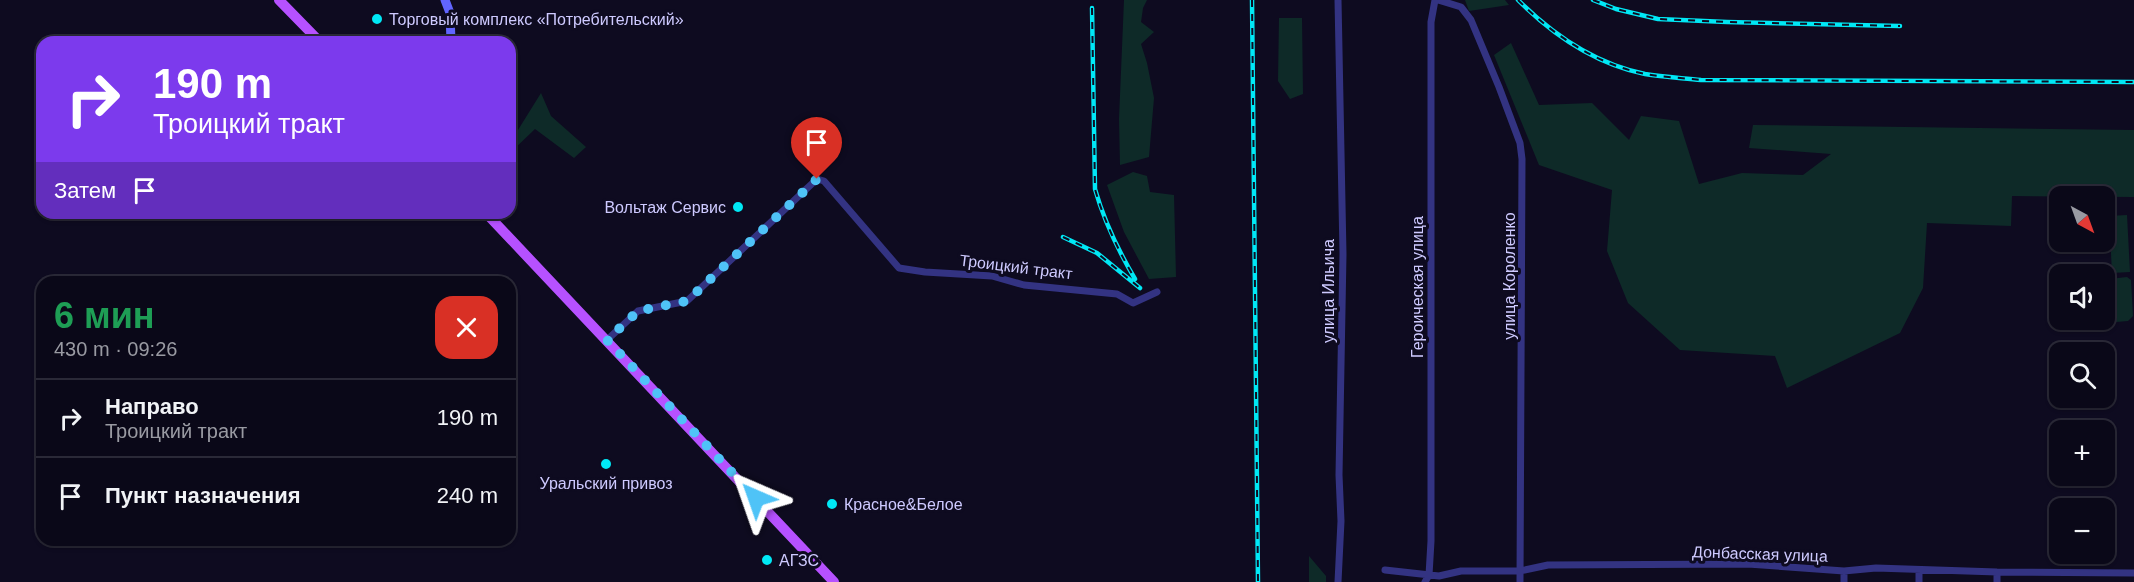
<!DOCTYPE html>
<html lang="ru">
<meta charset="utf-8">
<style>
:root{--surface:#0a0818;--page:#131121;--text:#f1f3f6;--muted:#999aa2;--line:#2a2937}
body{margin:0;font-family:Helvetica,sans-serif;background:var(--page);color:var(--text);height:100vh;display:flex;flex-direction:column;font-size:22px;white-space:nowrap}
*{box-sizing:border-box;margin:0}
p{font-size:20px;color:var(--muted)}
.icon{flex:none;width:33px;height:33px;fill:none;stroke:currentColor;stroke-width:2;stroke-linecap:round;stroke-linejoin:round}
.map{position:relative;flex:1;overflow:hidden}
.drawer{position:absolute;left:36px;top:276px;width:480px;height:270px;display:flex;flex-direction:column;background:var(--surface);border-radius:18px;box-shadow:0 2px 4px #0004,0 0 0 2px var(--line)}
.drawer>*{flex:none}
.top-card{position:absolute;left:36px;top:36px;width:480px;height:183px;border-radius:18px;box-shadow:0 2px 4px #0004,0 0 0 2px var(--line);background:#7c3aed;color:#fff;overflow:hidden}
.needle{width:39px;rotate:139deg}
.controls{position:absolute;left:2049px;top:186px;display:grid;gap:12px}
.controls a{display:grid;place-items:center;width:66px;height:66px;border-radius:12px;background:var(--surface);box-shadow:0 2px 4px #0004,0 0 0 2px var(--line);font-size:30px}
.pin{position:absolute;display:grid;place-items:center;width:51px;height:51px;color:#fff;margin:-62px -26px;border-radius:50% 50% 50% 0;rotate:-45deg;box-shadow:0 0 6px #0007}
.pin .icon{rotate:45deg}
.me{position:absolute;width:66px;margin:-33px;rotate:317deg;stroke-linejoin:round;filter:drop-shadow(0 0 4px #0008)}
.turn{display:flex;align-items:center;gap:21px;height:126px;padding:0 18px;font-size:27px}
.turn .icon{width:78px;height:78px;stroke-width:2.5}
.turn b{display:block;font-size:42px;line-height:51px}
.then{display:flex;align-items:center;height:57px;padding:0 18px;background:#0003;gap:12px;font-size:22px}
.round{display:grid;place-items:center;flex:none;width:63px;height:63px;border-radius:18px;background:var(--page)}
.overview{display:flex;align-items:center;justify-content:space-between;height:102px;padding:0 18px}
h1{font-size:36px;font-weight:700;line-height:45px;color:#1e9e55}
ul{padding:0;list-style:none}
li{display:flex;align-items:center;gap:18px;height:78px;padding:0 18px;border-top:2px solid var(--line)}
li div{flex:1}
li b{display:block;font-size:22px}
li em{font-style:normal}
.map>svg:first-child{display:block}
</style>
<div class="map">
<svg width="2134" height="582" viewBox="0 0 2134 582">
<rect width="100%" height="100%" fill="#0e0b20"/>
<!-- green -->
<path fill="#0e2a28" d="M 1124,0 L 1147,0 L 1143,8 L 1141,22 L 1154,32 L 1141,44 L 1147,63 L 1154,98 L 1149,157 L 1120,165 L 1119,119 Z
M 1465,0 L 1505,0 L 1509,5 L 1469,11 Z
M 1279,18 L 1302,18 L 1303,94 L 1290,99 L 1278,81 Z
M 1511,43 L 1539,105 L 1592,103 L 1629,140 L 1641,116 L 1679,121 L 1699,184 L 1742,173 L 1803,175 L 1831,154 L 1749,148 L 1753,125 L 2134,130 L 2134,197 L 2012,196 L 2011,226 L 1927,223 L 1923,288 L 1900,333 L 1787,388 L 1775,356 L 1680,350 L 1628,303 L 1607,251 L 1612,190 L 1539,165 L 1494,55 Z
M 541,93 L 551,116 L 586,147 L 574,158 L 535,129 L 510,153 L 510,138 L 513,138 Z
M 1133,172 L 1147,176 L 1150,192 L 1174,195 L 1176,277 L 1149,279 L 1124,232 L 1107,185 Z
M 2127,215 L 2130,272 L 2112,273 L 2109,216 Z
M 2127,277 L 2131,280 L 2133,316 L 2128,321 L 2116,322 L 2111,318 L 2109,279 Z
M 1309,556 L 1326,576 L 1326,582 L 1309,582 Z"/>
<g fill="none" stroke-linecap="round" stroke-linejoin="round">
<!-- street -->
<path stroke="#333382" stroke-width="7" d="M 1338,0 L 1343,254 L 1339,475 L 1341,521 L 1338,582
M 1438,0 L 1461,7 L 1471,20 L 1499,87 L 1520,143 L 1522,159 L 1520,582
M 607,340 L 638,311 L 687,301 L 817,179 L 824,181 L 899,268 L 925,272 L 992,276 L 1024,285 L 1117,294 L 1133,303 L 1157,292
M 1385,570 L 1439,576 L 1461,571 L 1520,571 L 1548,565 L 1748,564 L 1844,571 L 1876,568 L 1997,572 L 2134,573
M 1919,570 L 1919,582
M 1997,572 L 1997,582
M 1425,582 L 1429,575 L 1431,541 L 1431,22 L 1435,0
M 1844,582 L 1844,571"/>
<!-- secondary -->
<path stroke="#6165ff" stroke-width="9" d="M 445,0 L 450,13 L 451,42"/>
<!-- primary -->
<path stroke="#b651ff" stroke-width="10" d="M 279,0 L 320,42
M 486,213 L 834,582"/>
<defs>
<path id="rail" d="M 1252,0 L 1258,582
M 1518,0 C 1553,35 1596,64 1645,74 C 1663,77 1683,78 1701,80 L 2134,82
M 1593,0 L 1616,9 L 1658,19 L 1727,22 L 1900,26
M 1092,8 L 1095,189 C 1104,221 1118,250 1135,279
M 1063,237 L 1097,253 L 1140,288"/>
</defs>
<!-- rail casing -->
<use href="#rail" stroke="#00e8f5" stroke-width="4.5"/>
<!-- rail -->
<use href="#rail" stroke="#0e0b20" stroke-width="2" stroke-dasharray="7" stroke-linecap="butt"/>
</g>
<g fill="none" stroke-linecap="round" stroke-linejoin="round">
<!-- route -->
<path stroke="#4fc3f7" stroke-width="10" stroke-dasharray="0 18" d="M 756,498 L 607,340 L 638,311 L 687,301 L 817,179"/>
</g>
<!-- markers -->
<g fill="#00e8f5" stroke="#0e0b20" stroke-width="2">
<circle cx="377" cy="19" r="6"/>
<circle cx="738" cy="207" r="6"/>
<circle cx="606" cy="464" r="6"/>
<circle cx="832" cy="504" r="6"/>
<circle cx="767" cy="560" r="6"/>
</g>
<g text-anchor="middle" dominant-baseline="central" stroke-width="6" stroke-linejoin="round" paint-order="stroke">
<!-- poi labels -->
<g font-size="16" fill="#cecaff" stroke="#0e0b20" text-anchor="start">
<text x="389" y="19">Торговый комплекс «Потребительский»</text>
<text x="726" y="207" text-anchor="end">Вольтаж Сервис</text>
<text x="606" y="483" text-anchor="middle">Уральский привоз</text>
<text x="844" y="504">Красное&amp;Белое</text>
<text x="779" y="560">АГЗС</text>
</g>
<!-- street labels -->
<g font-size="16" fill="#cecaff" stroke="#0e0b20">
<text transform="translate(1016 267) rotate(7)">Троицкий тракт</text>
<text transform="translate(1509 276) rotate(-90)">улица Короленко</text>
<text transform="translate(1417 287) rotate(-90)">Героическая улица</text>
<text transform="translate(1328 291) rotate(-90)">улица Ильича</text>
<text transform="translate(1760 554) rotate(2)">Донбасская улица</text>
</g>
</g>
</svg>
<div class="controls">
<a><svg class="needle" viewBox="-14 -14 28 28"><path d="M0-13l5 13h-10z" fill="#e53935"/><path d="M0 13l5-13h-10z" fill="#999aa2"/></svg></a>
<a><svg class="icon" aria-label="sound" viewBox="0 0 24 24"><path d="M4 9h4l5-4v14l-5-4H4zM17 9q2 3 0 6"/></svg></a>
<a><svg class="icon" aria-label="search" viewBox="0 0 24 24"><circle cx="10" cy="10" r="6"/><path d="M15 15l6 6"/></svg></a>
<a>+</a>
<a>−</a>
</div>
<div class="pin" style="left:817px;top:179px;background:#d93025"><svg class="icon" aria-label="arrive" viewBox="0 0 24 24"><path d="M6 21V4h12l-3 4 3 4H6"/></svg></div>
<svg class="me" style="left:756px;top:498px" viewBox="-20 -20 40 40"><path d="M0-17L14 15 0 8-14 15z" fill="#4fc3f7" stroke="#fff" stroke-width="4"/></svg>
<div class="top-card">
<div class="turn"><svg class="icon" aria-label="right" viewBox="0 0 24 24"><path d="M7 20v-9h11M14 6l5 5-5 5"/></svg><div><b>190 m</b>Троицкий тракт</div></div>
<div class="then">Затем<svg class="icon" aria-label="arrive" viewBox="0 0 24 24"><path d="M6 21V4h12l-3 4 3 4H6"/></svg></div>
</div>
<section class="drawer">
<div class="overview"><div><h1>6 мин</h1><p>430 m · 09:26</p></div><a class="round" style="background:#d93025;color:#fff"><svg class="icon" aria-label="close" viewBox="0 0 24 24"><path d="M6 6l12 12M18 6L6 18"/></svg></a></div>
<ul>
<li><svg class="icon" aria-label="right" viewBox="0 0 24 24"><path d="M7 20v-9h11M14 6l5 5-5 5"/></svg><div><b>Направо</b><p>Троицкий тракт</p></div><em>190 m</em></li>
<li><svg class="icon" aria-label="arrive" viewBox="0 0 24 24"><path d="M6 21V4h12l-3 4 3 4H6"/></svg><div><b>Пункт назначения</b></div><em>240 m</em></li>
</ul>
</section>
</div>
